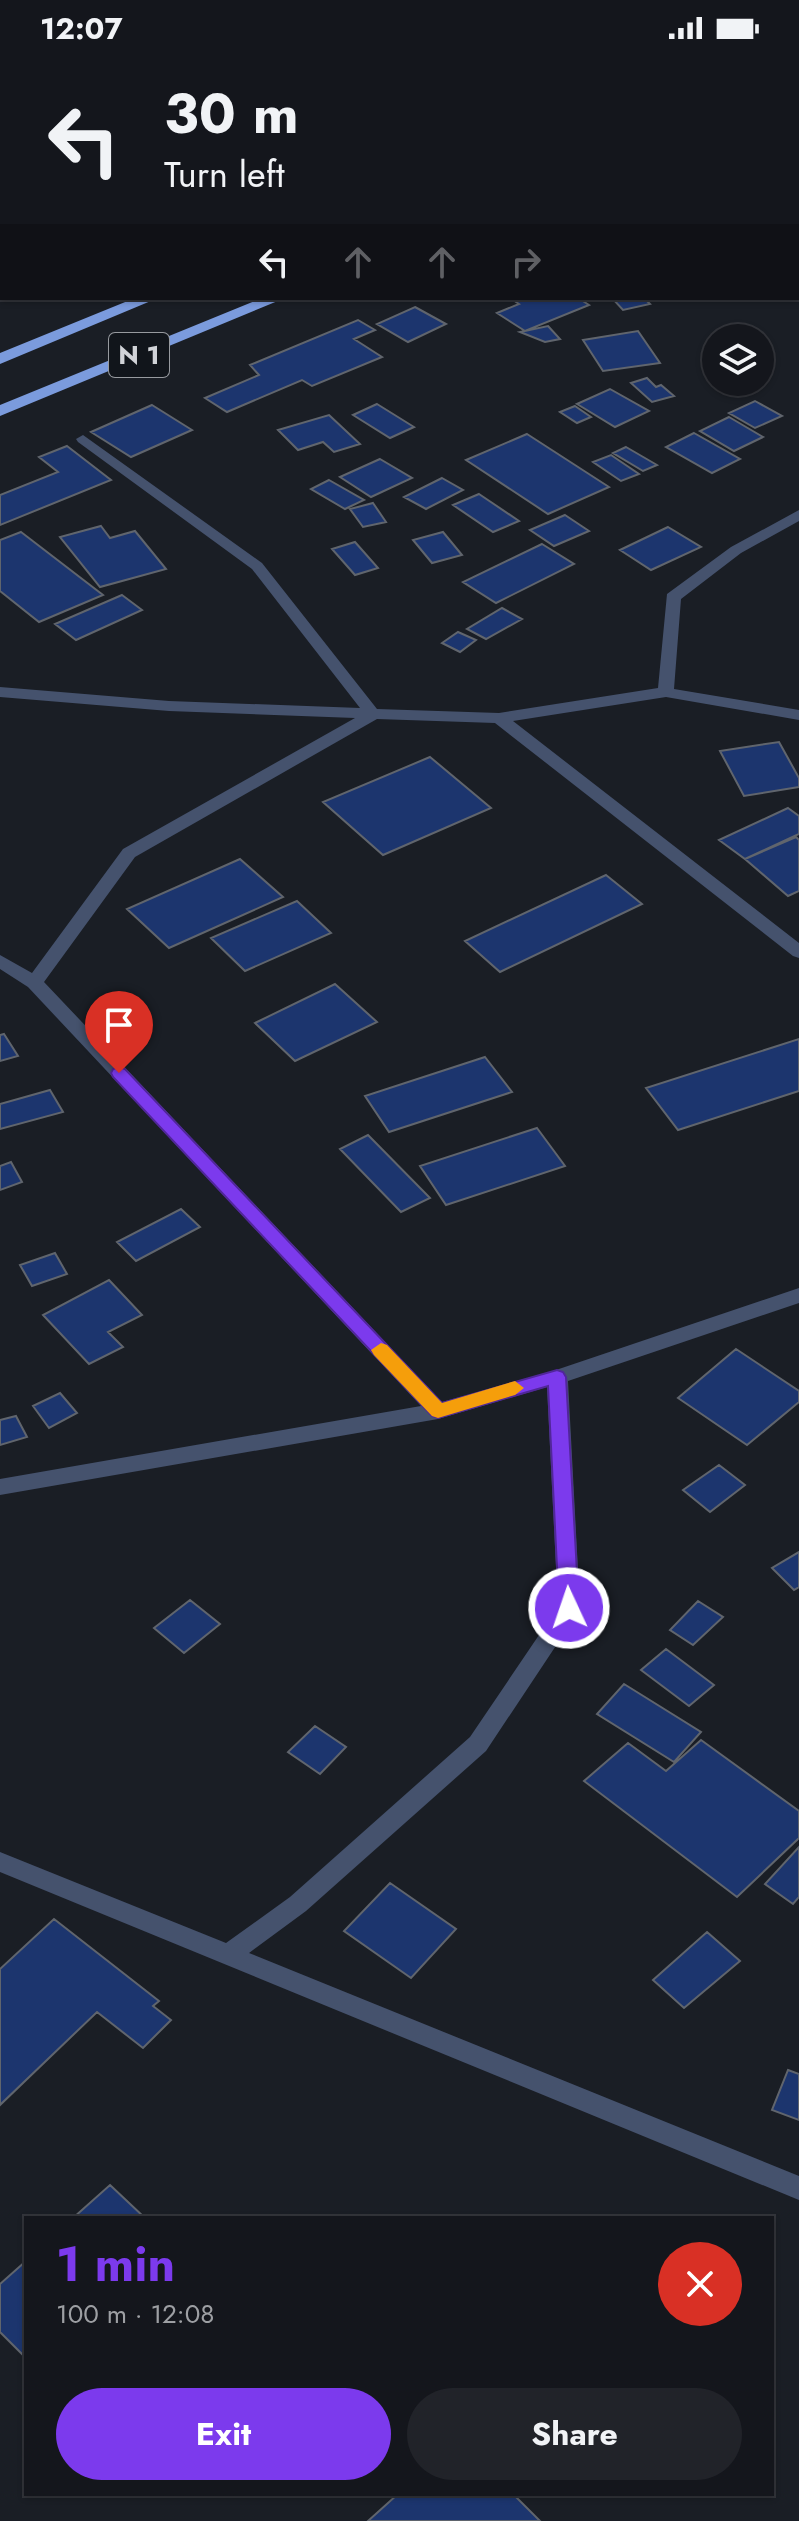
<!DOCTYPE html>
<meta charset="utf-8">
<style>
:root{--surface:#14161c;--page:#212329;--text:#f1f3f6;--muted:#9d9fa3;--line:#33353b;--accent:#7c3aed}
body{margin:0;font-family:Jost,sans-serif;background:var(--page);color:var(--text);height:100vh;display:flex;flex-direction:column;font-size:30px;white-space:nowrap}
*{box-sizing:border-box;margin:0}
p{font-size:26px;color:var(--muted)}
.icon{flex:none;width:44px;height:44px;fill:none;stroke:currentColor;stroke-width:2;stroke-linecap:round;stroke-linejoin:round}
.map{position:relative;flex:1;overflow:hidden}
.details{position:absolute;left:24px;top:2160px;width:750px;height:280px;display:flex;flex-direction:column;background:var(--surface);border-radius:0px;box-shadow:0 2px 6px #0004,0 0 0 2px var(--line)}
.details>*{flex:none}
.hud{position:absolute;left:0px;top:0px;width:800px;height:244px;box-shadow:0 2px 6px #0004,0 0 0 2px var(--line);background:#14161c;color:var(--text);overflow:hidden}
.controls{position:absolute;left:702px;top:268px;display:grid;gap:16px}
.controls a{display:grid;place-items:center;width:72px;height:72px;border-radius:50%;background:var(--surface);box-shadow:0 2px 6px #0004,0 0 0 2px var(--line);font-size:40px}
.pin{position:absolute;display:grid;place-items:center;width:68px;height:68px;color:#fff;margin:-82px -34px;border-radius:50% 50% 50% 0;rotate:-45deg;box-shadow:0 0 8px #0007}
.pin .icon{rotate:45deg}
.me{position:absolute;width:88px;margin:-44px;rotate:357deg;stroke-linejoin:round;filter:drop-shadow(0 0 6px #0008)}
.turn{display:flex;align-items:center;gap:28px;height:168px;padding:0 32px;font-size:36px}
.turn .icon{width:104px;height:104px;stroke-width:2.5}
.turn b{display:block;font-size:56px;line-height:68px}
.lanes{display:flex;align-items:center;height:76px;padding:0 32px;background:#0003;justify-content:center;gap:40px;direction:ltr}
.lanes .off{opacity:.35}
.round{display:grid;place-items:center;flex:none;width:84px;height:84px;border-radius:42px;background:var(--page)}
.head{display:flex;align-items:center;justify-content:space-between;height:136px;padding:0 32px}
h1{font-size:48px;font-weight:700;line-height:60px;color:var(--accent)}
.action{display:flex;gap:16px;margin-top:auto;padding:16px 32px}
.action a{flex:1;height:92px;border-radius:48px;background:var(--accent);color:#fff;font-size:32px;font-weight:700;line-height:92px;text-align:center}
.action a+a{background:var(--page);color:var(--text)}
.status{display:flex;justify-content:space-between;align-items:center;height:56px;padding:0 40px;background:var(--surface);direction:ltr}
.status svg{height:22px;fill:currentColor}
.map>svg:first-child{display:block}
</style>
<div class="status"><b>12:07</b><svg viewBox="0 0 49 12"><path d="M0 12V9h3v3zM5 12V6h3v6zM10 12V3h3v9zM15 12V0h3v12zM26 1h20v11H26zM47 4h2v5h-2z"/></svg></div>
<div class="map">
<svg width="799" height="2465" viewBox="0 0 799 2465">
<rect width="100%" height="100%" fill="#1a1e25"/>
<!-- building -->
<path fill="#1c356e" stroke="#60656d" stroke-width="2" d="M 510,242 L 578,242 L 589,249 L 525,275 L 497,257 L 519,248 Z
M 612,242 L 644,242 L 650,248 L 623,254 Z
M 415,251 L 446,268 L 408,286 L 377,268 Z
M 358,264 L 375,274 L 354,283 L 382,301 L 312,330 L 302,324 L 227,356 L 205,342 L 259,319 L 250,309 Z
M 548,270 L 560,283 L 545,286 L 520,276 Z
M 638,275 L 660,307 L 603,315 L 583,284 Z
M 647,322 L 656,331 L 661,329 L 674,340 L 652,346 L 631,327 Z
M 610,333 L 649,355 L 615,371 L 577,348 Z
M 755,345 L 782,360 L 755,372 L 729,357 Z
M 377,348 L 414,371 L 390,382 L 353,359 Z
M 152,349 L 192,374 L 131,401 L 91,376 Z
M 575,350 L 591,361 L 577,367 L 560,356 Z
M 329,359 L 360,388 L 334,396 L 323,386 L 298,394 L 278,374 Z
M 729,361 L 763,381 L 734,395 L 700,375 Z
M 694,377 L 740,403 L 712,417 L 666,391 Z
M 527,378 L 609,431 L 548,458 L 466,404 Z
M 67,390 L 111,424 L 0,469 L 0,439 L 58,416 L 39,401 Z
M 626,391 L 657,409 L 643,415 L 613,397 Z
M 611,399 L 639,418 L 621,425 L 593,406 Z
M 380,403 L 412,422 L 371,441 L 340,421 Z
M 442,422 L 463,434 L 426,453 L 404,441 Z
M 329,424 L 364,444 L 345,453 L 311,433 Z
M 479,438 L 519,465 L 493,476 L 453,449 Z
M 373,447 L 386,466 L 363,471 L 350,453 Z
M 565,459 L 589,475 L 554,490 L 530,474 Z
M 101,470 L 110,482 L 135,475 L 166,513 L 100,531 L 60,481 Z
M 668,471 L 701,491 L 651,514 L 620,494 Z
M 21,476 L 103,539 L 39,566 L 0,535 L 0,484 Z
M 443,476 L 462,499 L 432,507 L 413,484 Z
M 355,486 L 378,512 L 355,519 L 332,493 Z
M 542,488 L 574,508 L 496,547 L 463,526 Z
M 122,539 L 142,554 L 76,584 L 55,568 Z
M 502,552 L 522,563 L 486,583 L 467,573 Z
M 458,576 L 476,584 L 460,596 L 442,587 Z
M 779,686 L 799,722 L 799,731 L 744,740 L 720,695 Z
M 430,701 L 491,752 L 383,799 L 323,746 Z
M 788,752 L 799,760 L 799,778 L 745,803 L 719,784 Z
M 796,781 L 799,784 L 799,835 L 788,840 L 745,803 Z
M 240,803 L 283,841 L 169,892 L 127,853 Z
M 606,819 L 642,848 L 500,916 L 465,885 Z
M 297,845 L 331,877 L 245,915 L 211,882 Z
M 335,928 L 377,966 L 295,1005 L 255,967 Z
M 4,978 L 18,1000 L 0,1005 L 0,979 Z
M 799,983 L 799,1035 L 678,1074 L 646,1032 Z
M 485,1001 L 512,1036 L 389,1076 L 365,1040 Z
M 50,1034 L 63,1056 L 0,1073 L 0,1048 Z
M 537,1072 L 565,1110 L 446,1149 L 420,1110 Z
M 368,1079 L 430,1142 L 401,1156 L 340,1093 Z
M 11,1106 L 22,1126 L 0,1134 L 0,1110 Z
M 181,1153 L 200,1171 L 136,1205 L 117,1186 Z
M 55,1197 L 67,1218 L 32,1230 L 20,1209 Z
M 109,1224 L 142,1259 L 108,1276 L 123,1291 L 89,1308 L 43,1259 Z
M 736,1293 L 799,1335 L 799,1346 L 747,1389 L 678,1342 Z
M 60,1337 L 77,1357 L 49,1372 L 33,1350 Z
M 16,1360 L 27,1381 L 0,1389 L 0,1364 Z
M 719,1409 L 745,1429 L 710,1456 L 683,1434 Z
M 799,1496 L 799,1531 L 794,1534 L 772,1512 Z
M 190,1544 L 220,1568 L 184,1597 L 154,1572 Z
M 698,1545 L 723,1561 L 693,1589 L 670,1574 Z
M 666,1593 L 714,1629 L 689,1650 L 641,1614 Z
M 624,1628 L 701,1676 L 674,1706 L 597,1658 Z
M 315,1670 L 346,1691 L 320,1718 L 288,1696 Z
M 701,1684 L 799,1755 L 799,1782 L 737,1841 L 584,1725 L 628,1687 L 666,1715 Z
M 799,1791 L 799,1841 L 793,1848 L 765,1828 Z
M 390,1827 L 456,1873 L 411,1922 L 344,1875 Z
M 54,1863 L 159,1945 L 153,1950 L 171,1964 L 143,1992 L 97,1956 L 0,2049 L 0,1913 Z
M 707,1876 L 740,1905 L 684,1952 L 653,1924 Z
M 788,2014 L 799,2018 L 799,2064 L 772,2054 Z
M 110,2129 L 145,2162 L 73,2162 Z
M 26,2205 L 26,2302 L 0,2276 L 0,2228 Z
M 398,2438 L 513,2438 L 540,2465 L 368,2465 Z"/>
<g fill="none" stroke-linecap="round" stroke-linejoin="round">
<!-- street -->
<path fill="#45526d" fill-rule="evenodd" d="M 441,0 L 460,0 L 461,2 L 442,2 Z
M 798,76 L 799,76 L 799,85 L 798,85 Z
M 83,379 L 262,507 L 377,653 L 499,657 L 658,632 L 667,538 L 731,491 L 799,454 L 799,465 L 741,497 L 681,543 L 674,633 L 799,654 L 799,664 L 666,641 L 513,665 L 799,887 L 799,902 L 793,900 L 495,667 L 377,663 L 135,801 L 44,926 L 442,1346 L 553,1315 L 799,1232 L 799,1247 L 568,1325 L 580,1552 L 577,1558 L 486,1695 L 306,1855 L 249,1897 L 799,2120 L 799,2144 L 0,1816 L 0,1796 L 226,1887 L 290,1841 L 470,1681 L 558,1551 L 547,1331 L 438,1363 L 0,1439 L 0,1423 L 421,1350 L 28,931 L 0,913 L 0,899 L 32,917 L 123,793 L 355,662 L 169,655 L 0,641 L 0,631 L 169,645 L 360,652 L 252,513 L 78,386 L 76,383 Z"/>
<!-- highway -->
<path fill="#7b9bdd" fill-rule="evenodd" d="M 799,22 L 799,32 L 798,33 L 798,23 Z
M 135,242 L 158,242 L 0,308 L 0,297 Z
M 262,242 L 285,242 L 0,360 L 0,349 Z"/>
</g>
<!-- route -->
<path fill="#7c3aed" stroke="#51269a" stroke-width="2" d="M 119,1011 L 125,1013 L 442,1347 L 557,1314 L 563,1316 L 566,1321 L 579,1552 L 576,1557 L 562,1557 L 559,1552 L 548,1330 L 438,1362 L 432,1360 L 113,1021 L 111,1017 L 113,1013 Z"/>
<!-- slow -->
<path fill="#f59e0b" d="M 381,1287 L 387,1289 L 442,1347 L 515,1325 L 524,1332 L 515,1339 L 438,1362 L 432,1360 L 374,1299 L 371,1294 Z"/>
<g text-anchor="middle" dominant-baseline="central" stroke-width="6" stroke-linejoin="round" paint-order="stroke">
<!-- shield labels -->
<rect fill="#11151b" stroke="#979a9f" stroke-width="2" x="109" y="277" width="60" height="44" rx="6"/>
<g font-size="26" font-weight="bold" fill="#d1d3d8">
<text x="139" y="299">N 1</text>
</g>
</g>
</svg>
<div class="controls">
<a><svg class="icon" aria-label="layers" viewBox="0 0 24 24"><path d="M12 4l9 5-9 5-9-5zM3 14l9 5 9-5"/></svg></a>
</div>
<div class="pin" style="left:119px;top:1017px;background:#d93025"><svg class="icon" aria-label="arrive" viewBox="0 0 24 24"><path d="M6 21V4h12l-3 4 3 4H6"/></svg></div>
<svg class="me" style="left:569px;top:1552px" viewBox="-20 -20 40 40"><circle r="17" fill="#7c3aed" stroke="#fff" stroke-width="3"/><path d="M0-11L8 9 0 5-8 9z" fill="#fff"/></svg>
<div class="hud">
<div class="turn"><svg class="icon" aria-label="left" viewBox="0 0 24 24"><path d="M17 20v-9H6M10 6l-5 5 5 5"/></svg><div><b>30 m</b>Turn left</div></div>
<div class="lanes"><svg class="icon" aria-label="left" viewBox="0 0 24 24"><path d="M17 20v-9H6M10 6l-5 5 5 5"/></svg><svg class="icon off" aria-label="ahead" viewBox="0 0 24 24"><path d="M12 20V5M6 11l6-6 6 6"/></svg><svg class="icon off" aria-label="ahead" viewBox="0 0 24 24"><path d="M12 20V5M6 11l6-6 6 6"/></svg><svg class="icon off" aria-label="right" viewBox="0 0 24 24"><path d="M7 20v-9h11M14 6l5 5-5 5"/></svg></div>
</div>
<section class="details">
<div class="head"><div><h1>1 min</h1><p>100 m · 12:08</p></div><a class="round" style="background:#d93025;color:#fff"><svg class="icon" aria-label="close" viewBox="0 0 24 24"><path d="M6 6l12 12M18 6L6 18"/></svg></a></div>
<div class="action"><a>Exit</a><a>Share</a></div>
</section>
</div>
